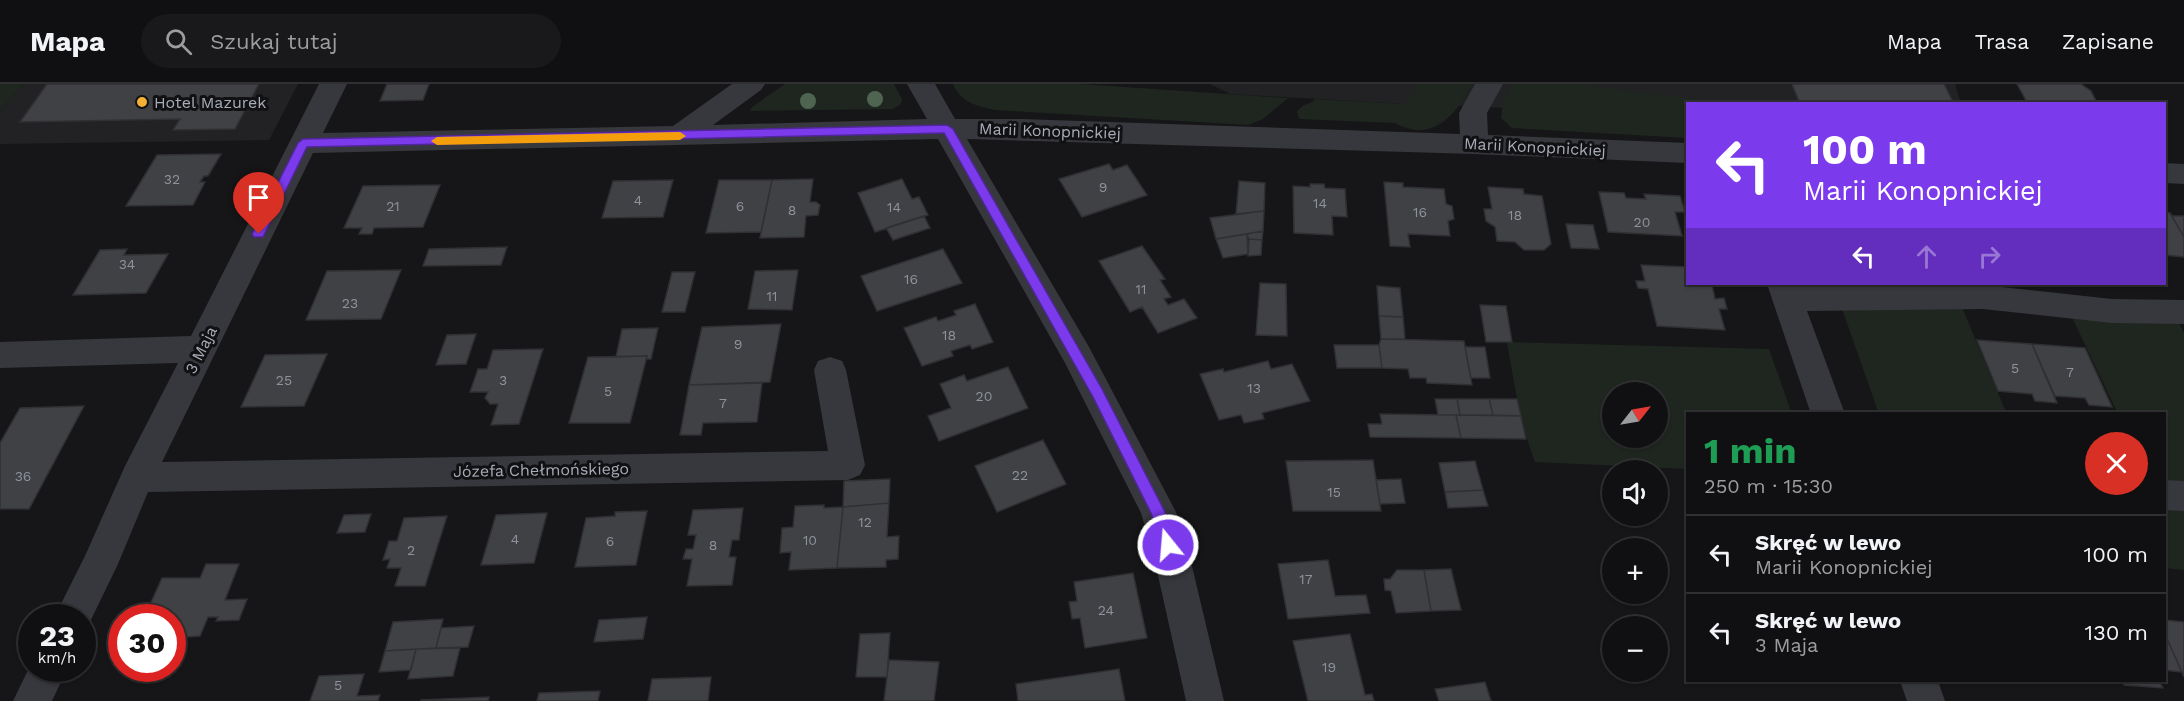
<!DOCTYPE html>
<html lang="pl">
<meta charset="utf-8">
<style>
:root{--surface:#101012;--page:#19191b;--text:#f1f3f6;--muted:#9c9d9f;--line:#303032}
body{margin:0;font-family:"Work Sans",sans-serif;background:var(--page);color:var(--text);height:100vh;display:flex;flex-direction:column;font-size:22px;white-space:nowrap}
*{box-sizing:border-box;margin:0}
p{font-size:20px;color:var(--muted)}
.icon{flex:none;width:33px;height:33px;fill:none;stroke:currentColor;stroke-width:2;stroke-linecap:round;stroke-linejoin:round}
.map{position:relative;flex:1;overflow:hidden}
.panel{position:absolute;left:1686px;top:328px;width:480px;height:270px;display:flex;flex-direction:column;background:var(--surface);border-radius:0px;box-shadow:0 2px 4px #0004,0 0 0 2px var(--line)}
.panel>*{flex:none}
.top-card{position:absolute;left:1686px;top:18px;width:480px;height:183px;border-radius:0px;box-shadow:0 2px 4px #0004,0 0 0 2px var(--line);background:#7c3aed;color:#fff;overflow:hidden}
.needle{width:39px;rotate:59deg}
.controls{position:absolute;left:1602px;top:298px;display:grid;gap:12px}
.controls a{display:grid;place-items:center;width:66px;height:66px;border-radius:50%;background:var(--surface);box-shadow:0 2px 4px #0004,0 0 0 2px var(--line);font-size:30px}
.speed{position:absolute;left:18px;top:520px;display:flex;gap:12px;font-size:30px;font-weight:700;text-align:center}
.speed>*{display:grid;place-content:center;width:78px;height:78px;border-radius:50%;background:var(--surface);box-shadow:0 2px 4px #0004,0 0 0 2px var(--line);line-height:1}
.speed small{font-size:15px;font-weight:400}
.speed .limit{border:9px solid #d22;background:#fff;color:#111}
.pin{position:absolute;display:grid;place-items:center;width:51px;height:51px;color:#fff;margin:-62px -26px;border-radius:50% 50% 50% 0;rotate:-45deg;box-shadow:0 0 6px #0007}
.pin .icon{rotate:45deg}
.me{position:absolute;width:66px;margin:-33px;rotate:343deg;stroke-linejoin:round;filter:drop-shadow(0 0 4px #0008)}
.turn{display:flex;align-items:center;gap:21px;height:126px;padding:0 18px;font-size:27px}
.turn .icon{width:78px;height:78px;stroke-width:2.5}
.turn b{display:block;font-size:42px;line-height:51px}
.lanes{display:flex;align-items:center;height:57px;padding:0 18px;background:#0003;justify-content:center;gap:30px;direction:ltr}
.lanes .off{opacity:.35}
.round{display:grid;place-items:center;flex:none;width:63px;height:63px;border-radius:32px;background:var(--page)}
.headline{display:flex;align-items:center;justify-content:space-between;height:102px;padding:0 18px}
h1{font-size:36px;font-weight:700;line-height:45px;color:#1e9e55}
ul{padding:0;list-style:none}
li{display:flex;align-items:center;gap:18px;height:78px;padding:0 18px;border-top:2px solid var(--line)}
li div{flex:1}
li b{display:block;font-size:22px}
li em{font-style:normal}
header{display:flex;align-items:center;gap:36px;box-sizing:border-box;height:84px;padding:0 30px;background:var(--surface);border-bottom:2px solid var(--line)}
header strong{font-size:28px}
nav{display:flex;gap:33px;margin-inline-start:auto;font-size:21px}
.search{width:420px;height:54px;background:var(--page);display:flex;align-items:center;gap:15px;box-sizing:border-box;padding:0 21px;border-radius:33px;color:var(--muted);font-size:22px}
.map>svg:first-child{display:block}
</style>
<header>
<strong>Mapa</strong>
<div class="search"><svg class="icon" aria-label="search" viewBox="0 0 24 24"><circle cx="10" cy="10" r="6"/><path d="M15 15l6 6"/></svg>Szukaj tutaj</div>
<nav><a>Mapa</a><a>Trasa</a><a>Zapisane</a></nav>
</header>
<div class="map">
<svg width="2184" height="617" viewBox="0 0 2184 617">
<rect width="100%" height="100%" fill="#161618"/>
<!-- built -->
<path fill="#222225" d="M 24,0 L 298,0 L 269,56 L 0,60 L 0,27 Z
M 1210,0 L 1955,0 L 1961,19 L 1688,20 L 1687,31 L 1406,20 L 1230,10 Z"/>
<!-- green -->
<path fill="#1e261f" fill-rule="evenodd" d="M 0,0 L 24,0 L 0,27 Z
M 785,0 L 894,0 L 902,15 L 901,20 L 893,25 L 750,27 L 752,23 Z
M 953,0 L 1080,0 L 1288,14 L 1263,35 L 1248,41 L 995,26 C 977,22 961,19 953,0 Z
M 1419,0 L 1473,0 C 1456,30 1433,60 1395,39 L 1299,35 L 1297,27 L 1304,21 L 1313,18 L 1314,15 L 1405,20 Z
M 1512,0 L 1578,0 L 1723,19 L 1688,20 L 1687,54 L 1512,44 L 1501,34 L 1503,18 Z
M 1961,221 L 2007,330 L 1879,330 L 1841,222 Z
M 2070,229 L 2178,237 L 2184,249 L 2184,401 L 2165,400 L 2164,330 L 2118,330 Z
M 1507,258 L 1769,265 L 1792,330 L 1688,330 L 1687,385 L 1535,378 C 1520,339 1514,299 1507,258 ZM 1612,309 L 1658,309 L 1658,354 L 1612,354 Z
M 2165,425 L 2184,426 L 2184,486 L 2165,484 Z"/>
<!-- building -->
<path fill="#404145" stroke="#303034" stroke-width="1.5" d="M 47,0 L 259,0 L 235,45 L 173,46 L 180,35 L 20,38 Z
M 387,0 L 429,0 L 423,16 L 380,17 Z
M 1792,0 L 1944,0 L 1954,20 L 1800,20 Z
M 2017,0 L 2081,0 L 2091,7 L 2096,17 L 2095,20 L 2028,20 Z
M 221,70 L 208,92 L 204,92 L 200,98 L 205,98 L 193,121 L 126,122 L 157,71 Z
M 1109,80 L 1113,86 L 1127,81 L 1147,111 L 1082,133 L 1059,95 Z
M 813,95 L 810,118 L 816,118 L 820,121 L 818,131 L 806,132 L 804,153 L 760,154 L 772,96 Z
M 902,95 L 912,115 L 919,113 L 928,131 L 875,148 L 858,109 Z
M 673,96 L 663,133 L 602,134 L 613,97 Z
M 719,96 L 772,96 L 761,148 L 706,149 Z
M 1239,97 L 1265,99 L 1264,127 L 1236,130 Z
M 1384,98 L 1403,99 L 1403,103 L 1444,105 L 1446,120 L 1452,122 L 1454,135 L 1448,137 L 1450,152 L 1408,150 L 1410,163 L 1390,162 Z
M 1310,100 L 1324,100 L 1325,104 L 1345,105 L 1347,133 L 1332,132 L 1333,151 L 1294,149 L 1293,102 L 1310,103 Z
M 440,101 L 423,143 L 374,144 L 372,150 L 359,150 L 362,144 L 344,144 L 363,102 Z
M 1488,103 L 1523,105 L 1524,110 L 1542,112 L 1551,160 L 1544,166 L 1524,166 L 1515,158 L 1497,157 L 1495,143 L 1486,137 L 1484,125 L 1492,125 Z
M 1599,108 L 1624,109 L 1626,114 L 1646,115 L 1644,110 L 1680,112 L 1685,128 L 1675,128 L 1682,152 L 1608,148 Z
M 1264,127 L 1263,147 L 1216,155 L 1210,134 Z
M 2164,128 L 2170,129 L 2184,153 L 2184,173 L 2164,171 Z
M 924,132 L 930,144 L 893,156 L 886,144 Z
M 2172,132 L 2184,132 L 2184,153 Z
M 1566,140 L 1593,141 L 1599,165 L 1571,164 Z
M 1263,147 L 1262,156 L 1249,155 L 1247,150 Z
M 1247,150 L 1248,170 L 1223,174 L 1216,155 Z
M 1249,155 L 1262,156 L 1261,171 L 1248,172 Z
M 1142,162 L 1165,195 L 1160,196 L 1171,213 L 1164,215 L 1168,221 L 1184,215 L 1197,234 L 1158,249 L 1142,223 L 1130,228 L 1099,177 Z
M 507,163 L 501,181 L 423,182 L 429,165 Z
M 127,165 L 124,171 L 168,170 L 146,209 L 73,211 L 100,166 Z
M 943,165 L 962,199 L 877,227 L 861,192 Z
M 1641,181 L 1688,183 L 1688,200 L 1720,200 L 1720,201 L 1712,201 L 1715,215 L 1724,214 L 1727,225 L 1719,225 L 1725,246 L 1657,242 L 1648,205 L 1638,204 L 1636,197 L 1645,197 Z
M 401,186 L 381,235 L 306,236 L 327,187 Z
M 798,186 L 792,226 L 748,225 L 755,187 Z
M 672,188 L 695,188 L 685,228 L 662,228 Z
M 1260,199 L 1286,200 L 1287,252 L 1256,251 Z
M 1377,202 L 1400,204 L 1403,233 L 1379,232 Z
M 975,220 L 993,258 L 972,265 L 970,261 L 951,267 L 953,272 L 922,282 L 904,244 L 936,233 L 938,237 L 956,231 L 954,227 Z
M 1480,221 L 1506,222 L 1512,258 L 1486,258 Z
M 1379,232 L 1403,233 L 1405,255 L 1381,255 Z
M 781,240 L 770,298 L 689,301 L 702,243 Z
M 658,244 L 651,275 L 646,275 L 647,272 L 616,273 L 622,245 Z
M 476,250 L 466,280 L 436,281 L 447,251 Z
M 1381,255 L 1464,257 L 1472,301 L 1427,299 L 1426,294 L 1410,294 L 1408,285 L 1382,284 L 1379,261 Z
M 1977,256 L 2032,260 L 2057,319 L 2035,317 L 2032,310 L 1998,307 Z
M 2032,260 L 2085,264 L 2112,323 L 2089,321 L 2085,314 L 2055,312 Z
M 1334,261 L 1379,261 L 1382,284 L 1337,284 Z
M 1465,263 L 1485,263 L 1490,294 L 1471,294 Z
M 543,265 L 519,340 L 491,341 L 498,320 L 490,320 L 485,314 L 488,308 L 470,308 L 478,285 L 487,285 L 493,266 Z
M 327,270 L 304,322 L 241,323 L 265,271 Z
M 647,272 L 630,339 L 569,339 L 588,273 Z
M 1268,277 L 1271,285 L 1292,280 L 1310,317 L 1262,329 L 1264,335 L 1244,339 L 1241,331 L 1219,336 L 1200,290 L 1223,285 L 1224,288 Z
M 1008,283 L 1028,324 L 939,357 L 928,332 L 951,324 L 940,300 L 964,291 L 967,297 Z
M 762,299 L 757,338 L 703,339 L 701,351 L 680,351 L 689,301 Z
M 1435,315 L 1457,315 L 1460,331 L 1438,331 Z
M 1457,315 L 1489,315 L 1493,331 L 1460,331 Z
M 1489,315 L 1517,315 L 1521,332 L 1493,331 Z
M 84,322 L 29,425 L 0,425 L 0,359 L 20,324 Z
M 1380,330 L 1456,331 L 1461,354 L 1370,353 L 1368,340 L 1382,340 Z
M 1456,331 L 1521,332 L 1526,355 L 1461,354 Z
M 1043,356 L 1066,400 L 997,428 L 975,382 Z
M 1373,376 L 1381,427 L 1293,427 L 1286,377 Z
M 1475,377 L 1483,406 L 1445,408 L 1439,379 Z
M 890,395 L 889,419 L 843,423 L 844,397 Z
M 1401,395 L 1405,419 L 1380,420 L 1376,396 Z
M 1483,406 L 1488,422 L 1448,424 L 1445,408 Z
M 889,419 L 887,453 L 899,452 L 898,475 L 886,476 L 886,483 L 837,484 L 843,423 Z
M 824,421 L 824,424 L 843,423 L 837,484 L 789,486 L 791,468 L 780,469 L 782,444 L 793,443 L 795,422 Z
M 743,424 L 739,456 L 732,456 L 729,473 L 736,473 L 732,501 L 687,502 L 692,475 L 683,475 L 686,465 L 693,465 L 696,451 L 688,451 L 693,426 Z
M 647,427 L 636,481 L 575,483 L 586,434 L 615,432 L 615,428 Z
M 547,429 L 534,479 L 481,481 L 496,431 Z
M 371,430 L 365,448 L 337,449 L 344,431 Z
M 447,432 L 425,502 L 395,502 L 401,484 L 387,484 L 390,475 L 383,476 L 389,457 L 397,457 L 404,434 Z
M 1328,476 L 1335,512 L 1366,511 L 1370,529 L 1288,535 L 1278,480 Z
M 206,480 L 239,480 L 225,516 L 247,515 L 239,536 L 216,537 L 218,533 L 208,533 L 200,552 L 172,554 L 172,534 L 144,534 L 162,494 L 200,494 Z
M 1451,485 L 1461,526 L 1431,527 L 1424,486 Z
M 1397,486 L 1424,486 L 1431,527 L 1396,529 L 1391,507 L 1385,506 L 1384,495 L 1390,495 Z
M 1133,489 L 1147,554 L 1085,564 L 1080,534 L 1072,535 L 1069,518 L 1077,517 L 1074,498 Z
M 647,533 L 643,555 L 594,558 L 599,536 Z
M 443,535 L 436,564 L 385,567 L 393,538 Z
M 2164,536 L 2184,538 L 2184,593 L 2164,548 Z
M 474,542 L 468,563 L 436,564 L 441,544 Z
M 2164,548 L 2182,588 L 2164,586 Z
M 890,549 L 887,593 L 856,593 L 860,550 Z
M 1350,550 L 1365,611 L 1372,610 L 1374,617 L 1308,617 L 1293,557 Z
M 460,564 L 453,592 L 408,595 L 416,565 Z
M 416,565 L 411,586 L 379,588 L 385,567 Z
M 889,576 L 939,578 L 934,617 L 884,617 Z
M 1119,585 L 1125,617 L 1018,617 L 1016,600 Z
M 364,590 L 357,612 L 380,611 L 378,617 L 310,617 L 319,592 Z
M 711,593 L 708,617 L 648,617 L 652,595 Z
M 1736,597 L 1817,597 L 1817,599 L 1736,598 Z
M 2123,597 L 2159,597 L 2163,604 L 2124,601 Z
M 1485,598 L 1491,617 L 1439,617 L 1435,605 Z
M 600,607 L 598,617 L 537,617 L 539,609 Z
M 489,613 L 488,617 L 421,617 L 421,616 Z"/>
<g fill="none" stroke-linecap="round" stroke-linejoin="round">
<!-- minor -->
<path fill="#37383d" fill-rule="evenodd" d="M 319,0 L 347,0 L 323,49 L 673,42 L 732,0 L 765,0 L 761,6 L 713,41 L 927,35 L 907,0 L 935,0 L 955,35 L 1021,35 L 1460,50 L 1459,29 L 1475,0 L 1503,0 L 1487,29 L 1488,51 L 1688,59 L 1688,79 L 1475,70 L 967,55 L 1089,263 L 1176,428 L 1191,478 L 1224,617 L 1186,617 L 1155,478 L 1141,429 L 1065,279 L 938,55 L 313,69 L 162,378 L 828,367 L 814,286 L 818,277 L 830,273 L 842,277 L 846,286 L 865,381 L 860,391 L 848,396 L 148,408 L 118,480 L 86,546 L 82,548 L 82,534 L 54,534 L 85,472 L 125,382 L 178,279 L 0,284 L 0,258 L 191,252 Z
M 2164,79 L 2184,80 L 2184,100 L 2164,99 Z
M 1767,200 L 1797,200 L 1798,203 L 1983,201 L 2112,215 L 2184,216 L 2184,240 L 2112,239 L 1983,225 L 1807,227 L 1845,330 L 1811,330 Z
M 2164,396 L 2184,397 L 2184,427 L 2164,426 Z
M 32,578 L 32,585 L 67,585 L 52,617 L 13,617 Z
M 1900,597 L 1938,597 L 1945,617 L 1907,617 Z"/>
</g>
<!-- trees -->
<g fill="#506452">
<circle cx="875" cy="15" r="8"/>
<circle cx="808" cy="17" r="8"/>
</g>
<!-- route -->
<path fill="#7c3aed" stroke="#51269a" stroke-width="1.5" d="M 947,41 L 953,45 L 1102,305 L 1165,428 L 1175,461 L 1173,466 L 1168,468 L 1163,466 L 1151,429 L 1093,313 L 944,49 L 307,63 L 263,153 L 254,153 L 252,150 L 298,59 L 303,55 Z"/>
<!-- slow -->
<path fill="#f59e0b" d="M 680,48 L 686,52 L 680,56 L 437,61 L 431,57 L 437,53 Z"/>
<!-- markers -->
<circle fill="#f2b134" stroke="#111113" stroke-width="2" cx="142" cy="18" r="6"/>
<g text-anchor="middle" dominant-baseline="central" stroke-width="6" stroke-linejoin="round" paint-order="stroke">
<!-- number labels -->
<g font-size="14" fill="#8e929b">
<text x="172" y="95">32</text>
<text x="1103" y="103">9</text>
<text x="638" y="116">4</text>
<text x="1320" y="119">14</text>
<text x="393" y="122">21</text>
<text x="740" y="122">6</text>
<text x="894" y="123">14</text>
<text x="792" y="126">8</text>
<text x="1420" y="128">16</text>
<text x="1515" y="131">18</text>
<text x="1642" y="138">20</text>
<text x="127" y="180">34</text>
<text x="911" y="195">16</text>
<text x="1141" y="205">11</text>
<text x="772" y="212">11</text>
<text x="350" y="219">23</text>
<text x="949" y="251">18</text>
<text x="738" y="260">9</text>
<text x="2015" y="284">5</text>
<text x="2070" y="288">7</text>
<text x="284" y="296">25</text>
<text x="503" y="296">3</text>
<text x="1254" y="304">13</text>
<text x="608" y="307">5</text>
<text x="984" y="312">20</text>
<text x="723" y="319">7</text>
<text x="1020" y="391">22</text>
<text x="23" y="392">36</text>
<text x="1334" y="408">15</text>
<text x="865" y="438">12</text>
<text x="515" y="455">4</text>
<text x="810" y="456">10</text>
<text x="610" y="457">6</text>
<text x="713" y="461">8</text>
<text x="411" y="466">2</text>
<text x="1306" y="495">17</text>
<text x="1106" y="526">24</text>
<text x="1329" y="583">19</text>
<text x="338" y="601">5</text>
</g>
<!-- poi labels -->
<g font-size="16" fill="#a8adb8" stroke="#111113" text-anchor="start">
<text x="154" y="18">Hotel Mazurek</text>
</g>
<!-- street labels -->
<g font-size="16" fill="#a8adb8" stroke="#111113">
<text transform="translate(1050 47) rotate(2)">Marii Konopnickiej</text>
<text transform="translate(1535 63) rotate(3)">Marii Konopnickiej</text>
<text transform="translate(201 266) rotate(-63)">3 Maja</text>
<text transform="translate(541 386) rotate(-1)">Józefa Chełmońskiego</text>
</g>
</g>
</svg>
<div class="controls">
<a><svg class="needle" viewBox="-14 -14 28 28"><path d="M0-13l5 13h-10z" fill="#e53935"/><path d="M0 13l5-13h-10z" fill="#9c9d9f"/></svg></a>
<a><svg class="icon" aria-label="sound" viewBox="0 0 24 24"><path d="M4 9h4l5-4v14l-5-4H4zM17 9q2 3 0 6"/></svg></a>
<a>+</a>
<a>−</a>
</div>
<div class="speed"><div>23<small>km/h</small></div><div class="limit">30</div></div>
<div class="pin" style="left:259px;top:150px;background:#d93025"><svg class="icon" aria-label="arrive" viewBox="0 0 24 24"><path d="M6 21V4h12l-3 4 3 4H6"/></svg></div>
<svg class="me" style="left:1168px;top:461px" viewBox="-20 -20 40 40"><circle r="17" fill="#7c3aed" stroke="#fff" stroke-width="3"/><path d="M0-11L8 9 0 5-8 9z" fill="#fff"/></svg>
<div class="top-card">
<div class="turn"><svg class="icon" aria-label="left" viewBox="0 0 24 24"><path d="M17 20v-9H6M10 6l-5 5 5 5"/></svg><div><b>100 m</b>Marii Konopnickiej</div></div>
<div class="lanes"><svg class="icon" aria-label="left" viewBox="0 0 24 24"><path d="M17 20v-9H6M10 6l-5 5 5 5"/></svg><svg class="icon off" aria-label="ahead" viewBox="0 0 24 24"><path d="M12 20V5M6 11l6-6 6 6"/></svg><svg class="icon off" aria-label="right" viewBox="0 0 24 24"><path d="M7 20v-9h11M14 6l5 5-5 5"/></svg></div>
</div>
<section class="panel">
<div class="headline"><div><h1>1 min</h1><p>250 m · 15:30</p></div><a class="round" style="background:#d93025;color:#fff"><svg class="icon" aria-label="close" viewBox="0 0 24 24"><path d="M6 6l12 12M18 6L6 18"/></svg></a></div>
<ul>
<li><svg class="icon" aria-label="left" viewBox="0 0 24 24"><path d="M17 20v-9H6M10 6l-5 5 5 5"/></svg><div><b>Skręć w lewo</b><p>Marii Konopnickiej</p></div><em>100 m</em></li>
<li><svg class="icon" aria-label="left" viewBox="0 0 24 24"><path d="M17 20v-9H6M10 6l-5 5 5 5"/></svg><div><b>Skręć w lewo</b><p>3 Maja</p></div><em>130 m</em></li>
</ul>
</section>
</div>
